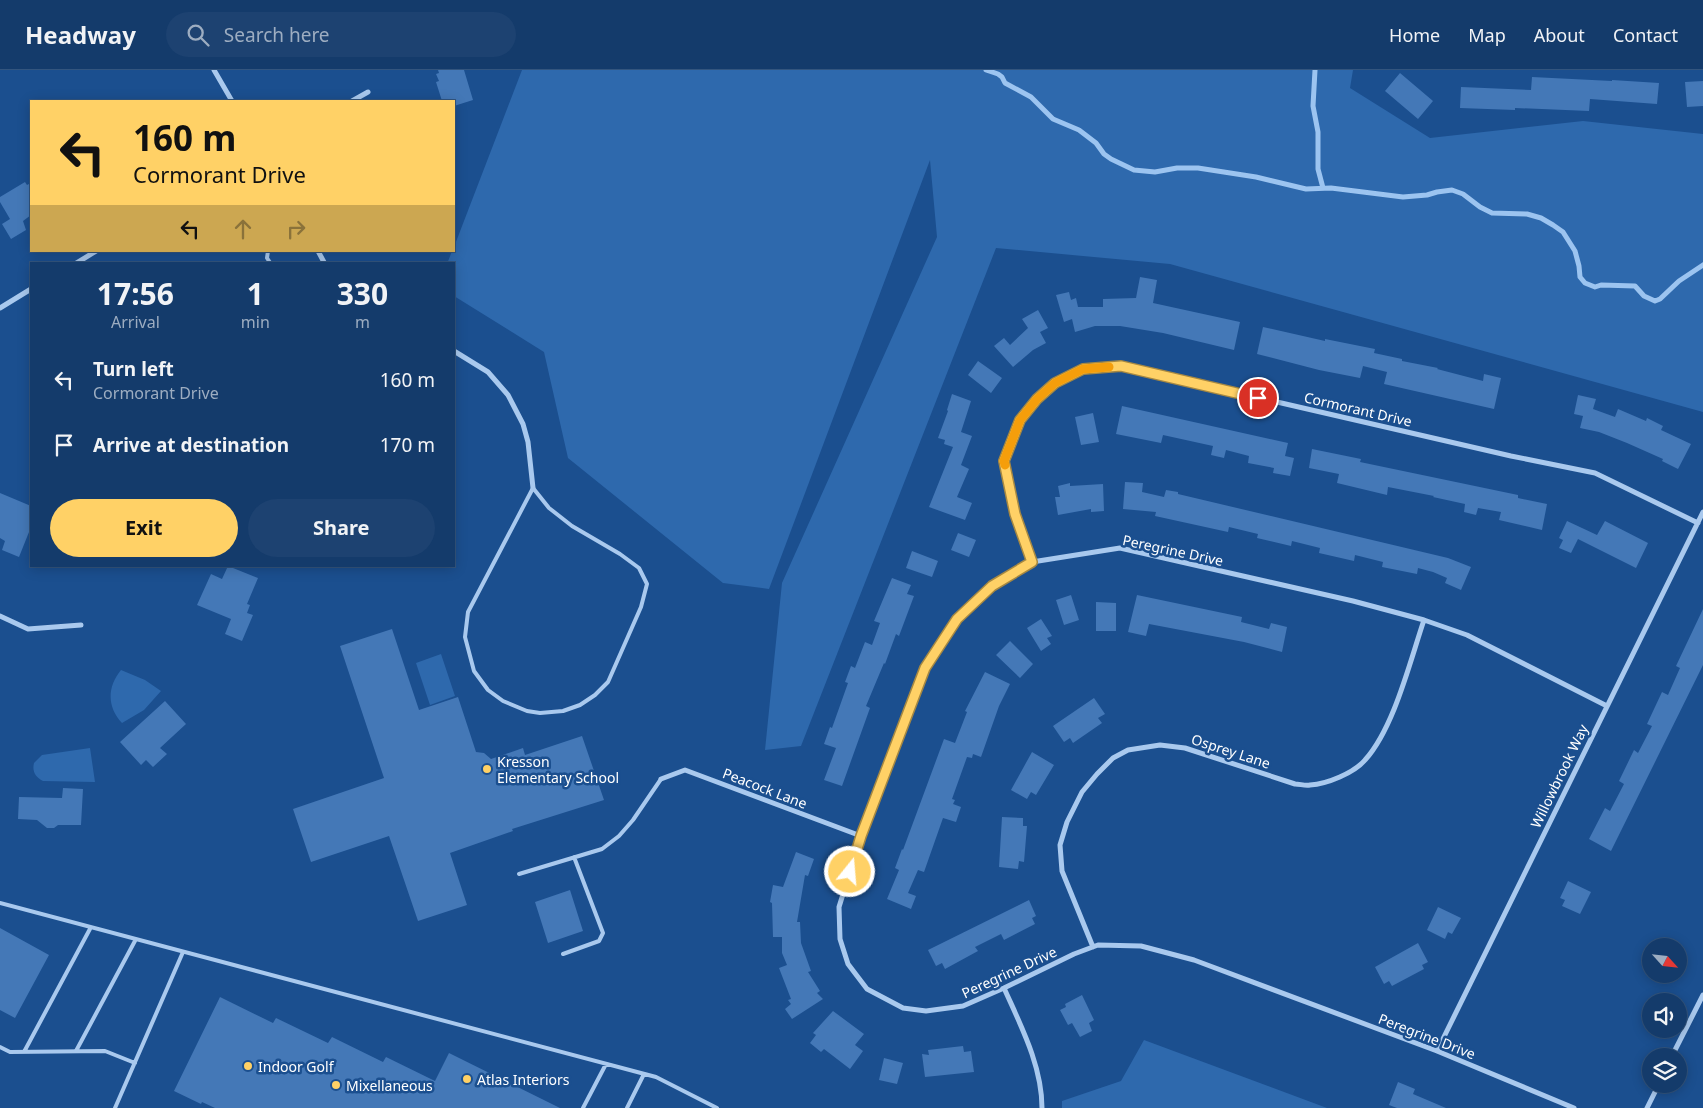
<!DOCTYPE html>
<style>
:root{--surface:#143b6b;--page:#1d4271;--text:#f1f3f6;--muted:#9dadc1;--line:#33557e;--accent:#ffd166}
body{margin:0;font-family:"Noto Sans",sans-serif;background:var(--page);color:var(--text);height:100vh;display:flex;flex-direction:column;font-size:19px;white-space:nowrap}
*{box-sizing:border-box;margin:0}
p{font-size:16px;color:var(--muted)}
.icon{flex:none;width:28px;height:28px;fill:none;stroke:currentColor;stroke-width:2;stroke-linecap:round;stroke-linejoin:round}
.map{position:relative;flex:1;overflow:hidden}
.panel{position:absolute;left:30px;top:192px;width:425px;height:305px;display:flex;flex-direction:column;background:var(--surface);border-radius:0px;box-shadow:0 2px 12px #0003,0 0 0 1px var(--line)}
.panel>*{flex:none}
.banner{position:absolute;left:30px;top:30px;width:425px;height:152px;border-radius:0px;box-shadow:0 2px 12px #0003,0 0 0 1px var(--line);background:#ffd166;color:#111;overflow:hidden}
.needle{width:32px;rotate:117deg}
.buttons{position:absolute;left:1642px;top:868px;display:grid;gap:10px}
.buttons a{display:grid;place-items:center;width:45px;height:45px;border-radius:50%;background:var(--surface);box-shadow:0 2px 12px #0003,0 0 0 1px var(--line);font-size:25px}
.pin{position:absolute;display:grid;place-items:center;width:42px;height:42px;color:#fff;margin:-21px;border:2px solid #fff;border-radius:50%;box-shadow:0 1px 5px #0007}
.me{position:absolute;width:55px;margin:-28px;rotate:17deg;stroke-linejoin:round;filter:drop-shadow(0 0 4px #0008)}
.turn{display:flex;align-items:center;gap:18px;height:105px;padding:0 20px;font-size:22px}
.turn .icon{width:65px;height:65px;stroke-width:2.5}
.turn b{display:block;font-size:35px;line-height:42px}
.lanes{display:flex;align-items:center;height:48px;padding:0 20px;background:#0003;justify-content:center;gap:25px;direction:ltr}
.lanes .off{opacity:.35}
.eta{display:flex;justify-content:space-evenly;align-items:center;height:85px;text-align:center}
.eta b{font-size:30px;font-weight:700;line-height:35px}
.action{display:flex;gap:10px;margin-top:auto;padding:10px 20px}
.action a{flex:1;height:58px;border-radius:30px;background:var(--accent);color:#111;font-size:20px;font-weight:700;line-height:58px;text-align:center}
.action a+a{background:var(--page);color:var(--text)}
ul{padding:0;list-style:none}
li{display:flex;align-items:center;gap:15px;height:65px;padding:0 20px}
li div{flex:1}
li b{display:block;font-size:19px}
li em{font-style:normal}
header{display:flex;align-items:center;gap:30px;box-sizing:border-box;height:70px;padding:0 25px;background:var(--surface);border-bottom:1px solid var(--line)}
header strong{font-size:24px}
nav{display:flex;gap:28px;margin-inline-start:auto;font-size:18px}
.search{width:350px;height:45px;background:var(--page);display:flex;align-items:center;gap:12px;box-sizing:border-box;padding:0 18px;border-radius:28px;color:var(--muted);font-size:19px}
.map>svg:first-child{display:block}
</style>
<header>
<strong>Headway</strong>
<div class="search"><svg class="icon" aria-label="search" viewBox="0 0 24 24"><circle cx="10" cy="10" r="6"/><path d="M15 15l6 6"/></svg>Search here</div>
<nav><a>Home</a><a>Map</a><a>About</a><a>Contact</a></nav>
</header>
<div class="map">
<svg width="1703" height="1038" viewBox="0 0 1703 1038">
<rect width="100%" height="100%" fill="#1b4f8f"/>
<!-- green -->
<path fill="#2e69ad" d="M 522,0 L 1353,0 L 1350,18 L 1430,68 L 1583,51 L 1703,64 L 1703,342 L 1170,194 L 996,178 L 801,676 L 765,680 L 782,513 L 937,167 L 930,90 L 769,519 L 723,513 L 568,388 L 544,282 L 454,226 L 454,194 L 447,194 L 452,181 L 454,181 L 454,177 Z
M 441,584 L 455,626 L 430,635 L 416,593 Z
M 121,600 L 145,610 L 161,621 L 144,640 L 122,653 C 107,637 107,617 121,600 Z
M 90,678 L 95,712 L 43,711 C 35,707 32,701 34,693 L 42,685 Z
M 1144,970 L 1327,1038 L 1062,1038 L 1062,1031 L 1121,1011 Z"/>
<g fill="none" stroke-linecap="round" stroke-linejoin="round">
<!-- stream -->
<path stroke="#9cc4f0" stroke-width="5" d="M 986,0 L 998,4 L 1002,7 L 1005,13 L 1031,27 L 1053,49 L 1079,60 L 1096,73 L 1104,84 L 1111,89 L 1134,100 L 1155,102 L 1177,98 L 1198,98 L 1256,107 L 1306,119 L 1331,118 L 1403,127 L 1427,125 L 1437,122 L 1452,120 L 1463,124 L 1480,137 L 1492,143 L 1527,144 L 1541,148 L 1553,155 L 1563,162 L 1575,181 L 1579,196 L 1580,207 L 1585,213 L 1595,217 L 1601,215 L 1635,216 L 1644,226 L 1655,231 L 1660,229 L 1679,211 L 1703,195
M 1315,0 L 1313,36 L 1318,62 L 1318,99 L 1323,118"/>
</g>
<!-- building -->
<path fill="#4478b7" d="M 438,0 L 464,0 L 473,30 L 454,36 L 454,31 L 442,31 L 436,12 L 439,11 L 436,4 L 439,3 Z
M 1400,3 L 1433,31 L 1418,49 L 1385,21 Z
M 1532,7 L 1612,11 L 1612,10 L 1659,13 L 1657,34 L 1590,29 L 1589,41 L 1515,38 L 1515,40 L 1460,38 L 1461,17 L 1531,20 Z
M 1703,11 L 1703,36 L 1687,37 L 1685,12 Z
M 25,112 L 27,115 L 31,113 L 31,145 L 23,151 L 26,160 L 11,169 L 2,154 L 10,149 L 0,132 L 0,127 Z
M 1140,207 L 1157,210 L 1153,233 L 1240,252 L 1234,280 L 1163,263 L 1120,256 L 1095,256 L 1075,262 L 1072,249 L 1064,252 L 1056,225 L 1069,222 L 1071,230 L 1076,228 L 1078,237 L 1103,237 L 1103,229 L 1136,228 Z
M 1038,240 L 1048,258 L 1040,262 L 1046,273 L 1033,280 L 1013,297 L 994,276 L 1004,268 L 1010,275 L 1028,258 L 1022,249 Z
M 1263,257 L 1325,271 L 1325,269 L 1375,279 L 1374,283 L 1402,289 L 1402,291 L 1438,298 L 1437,299 L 1483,311 L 1484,304 L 1501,308 L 1494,339 L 1384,314 L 1387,302 L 1363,296 L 1360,308 L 1319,300 L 1257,284 Z
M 978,291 L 1002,308 L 991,323 L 968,305 Z
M 952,324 L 971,331 L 961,362 L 972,366 L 961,395 L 969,399 L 957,427 L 972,433 L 965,450 L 929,437 L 953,377 L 944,374 L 945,370 L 938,368 L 948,341 L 947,340 Z
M 1578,325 L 1596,329 L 1593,339 L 1615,347 L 1618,339 L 1646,351 L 1647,348 L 1663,356 L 1661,360 L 1691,374 L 1678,399 L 1662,391 L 1663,389 L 1627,373 L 1599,362 L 1580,358 L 1583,346 L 1574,344 Z
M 1122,336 L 1288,373 L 1285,386 L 1294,388 L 1290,406 L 1273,403 L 1274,398 L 1248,393 L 1249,386 L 1226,380 L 1224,388 L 1211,385 L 1213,376 L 1163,365 L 1161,373 L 1116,364 Z
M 1093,343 L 1099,372 L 1081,375 L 1075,347 Z
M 1312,379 L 1361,389 L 1360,392 L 1518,425 L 1518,428 L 1547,434 L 1542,460 L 1499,450 L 1501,442 L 1478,438 L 1476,445 L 1464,442 L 1465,434 L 1433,427 L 1434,426 L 1388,417 L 1387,425 L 1337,413 L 1339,404 L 1309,398 Z
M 1125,412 L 1143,413 L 1142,422 L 1164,427 L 1166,420 L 1178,422 L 1178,424 L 1448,488 L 1471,497 L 1461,520 L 1445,513 L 1447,508 L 1433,502 L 1418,498 L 1417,504 L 1382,497 L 1383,492 L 1355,485 L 1354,491 L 1319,483 L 1320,478 L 1292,471 L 1291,476 L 1257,468 L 1258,464 L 1229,457 L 1228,462 L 1155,446 L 1156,442 L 1123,439 Z
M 1070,413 L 1070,416 L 1103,414 L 1104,441 L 1091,442 L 1091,439 L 1058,445 L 1055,427 L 1060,427 L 1058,416 Z
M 0,423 L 31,436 L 31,457 L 19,487 L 2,480 L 5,471 L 0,468 Z
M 1567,451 L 1597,465 L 1605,451 L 1648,473 L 1636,498 L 1578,469 L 1571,483 L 1559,478 L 1563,470 L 1559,468 Z
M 958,463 L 976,470 L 969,487 L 951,480 Z
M 912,481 L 938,491 L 932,507 L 906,498 Z
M 228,496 L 258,508 L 247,534 L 250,535 L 247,543 L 253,545 L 242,571 L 225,564 L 231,549 L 197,535 L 211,504 L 222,509 Z
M 892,508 L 911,515 L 907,524 L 914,526 L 899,566 L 896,564 L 885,594 L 884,593 L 866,636 L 870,638 L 842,716 L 824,710 L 836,678 L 824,674 L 830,657 L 832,658 L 848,613 L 845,612 L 851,596 L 855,598 L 865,572 L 872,575 L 880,553 L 874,551 Z
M 1071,525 L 1079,550 L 1064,555 L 1056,530 Z
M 1137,525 L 1242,547 L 1241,552 L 1269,559 L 1271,553 L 1287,557 L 1282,582 L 1244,572 L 1149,554 L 1146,566 L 1128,562 Z
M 1096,532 L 1116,533 L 1116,561 L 1096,561 Z
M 1703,539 L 1703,595 L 1611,781 L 1589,769 L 1605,738 L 1610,741 L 1624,714 L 1619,711 L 1634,680 L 1638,683 L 1652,656 L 1647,654 L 1662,622 L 1668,625 L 1680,598 L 1676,596 Z
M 1041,549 L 1052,566 L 1047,568 L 1051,574 L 1041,581 L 1027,558 Z
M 392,559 L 419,640 L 458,627 L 476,682 L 484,683 L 491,689 L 523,678 L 525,685 L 582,666 L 604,730 L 512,759 L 513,761 L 450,783 L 467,835 L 418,851 L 389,766 L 311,792 L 293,739 L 384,708 L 340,576 Z
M 1010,571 L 1033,594 L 1020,608 L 996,585 Z
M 985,602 L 1010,614 L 999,636 L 981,687 L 973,684 L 972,688 L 967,687 L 952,729 L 955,730 L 953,734 L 961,737 L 956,752 L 943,748 L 924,802 L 918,800 L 908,823 L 916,826 L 911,839 L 887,829 L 899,800 L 895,798 L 902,779 L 903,780 L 944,669 L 955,673 L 967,642 L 965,641 Z
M 1094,628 L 1105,644 L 1098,648 L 1102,653 L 1073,673 L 1070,668 L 1064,672 L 1053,656 Z
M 165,631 L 186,654 L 160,678 L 167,684 L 153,697 L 146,690 L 141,695 L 120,672 Z
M 1032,682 L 1054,695 L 1036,725 L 1031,722 L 1027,729 L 1011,720 Z
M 63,718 L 83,719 L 81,755 L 58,755 L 54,758 L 47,758 L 37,750 L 18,749 L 19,727 L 62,728 Z
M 1002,747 L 1023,748 L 1023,756 L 1027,756 L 1024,792 L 1019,791 L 1018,799 L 999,797 Z
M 796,782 L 814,789 L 808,806 L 805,805 L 797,852 L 800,852 L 801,873 L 811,901 L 808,902 L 820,921 L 817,923 L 823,929 L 792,949 L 785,939 L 791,934 L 788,930 L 791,929 L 779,898 L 787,895 L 782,883 L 782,867 L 773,867 L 772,833 L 770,832 L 773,815 L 783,817 Z
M 1568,811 L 1591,822 L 1580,844 L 1562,836 L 1565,830 L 1560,828 Z
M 570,820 L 583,861 L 548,873 L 535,832 Z
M 1029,830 L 1036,846 L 1032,848 L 1035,854 L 1004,870 L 1001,864 L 975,877 L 978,881 L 945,899 L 942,893 L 936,896 L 928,880 Z
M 1438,837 L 1461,848 L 1452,864 L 1448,862 L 1445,869 L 1427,860 Z
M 0,858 L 49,885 L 15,948 L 0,940 Z
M 1418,873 L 1428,892 L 1422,895 L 1424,899 L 1392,916 L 1389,911 L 1384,914 L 1375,897 Z
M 1082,925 L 1094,950 L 1089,953 L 1092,961 L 1080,967 L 1072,953 L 1068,955 L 1060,940 L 1066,937 L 1065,934 Z
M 220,927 L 273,953 L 276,948 L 328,973 L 332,967 L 383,992 L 386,987 L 435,1011 L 449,983 L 560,1038 L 215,1038 L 202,1032 L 201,1034 L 174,1021 Z
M 833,941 L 864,964 L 855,975 L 863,981 L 850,999 L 824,979 L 821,982 L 810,973 L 816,965 L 813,963 Z
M 963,976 L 964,982 L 971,981 L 974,1002 L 925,1007 L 922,984 L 929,985 L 928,980 Z
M 884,988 L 903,993 L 897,1014 L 879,1010 Z
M 1398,1012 L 1415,1019 L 1413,1024 L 1446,1038 L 1397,1038 L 1389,1035 Z"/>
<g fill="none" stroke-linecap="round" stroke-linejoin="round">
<!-- lane -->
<path stroke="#a9c9ee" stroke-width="4" d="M 268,181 L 267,188 L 271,194
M 533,418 L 549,438 L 572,456 L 620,484 L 639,498 L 647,514 L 641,537 L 608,612 L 595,625 L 580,635 L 563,641 L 540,643 L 527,641 L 503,631 L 488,620 L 474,601 L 465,567 L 468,542 Z
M 519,804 L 602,779 L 619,766 L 633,750 L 661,709
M 0,833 L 656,1007 L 717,1038
M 563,884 L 599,871 L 603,863 L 574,787
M 0,977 L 10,982 L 105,981 L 135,993
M 76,981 L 136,869
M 24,982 L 91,857
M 115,1038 L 183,882
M 583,1038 L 606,994
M 627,1038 L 644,1004"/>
<!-- street -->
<path stroke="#a9c9ee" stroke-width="5" d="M 214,0 L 232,31
M 352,31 L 368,22
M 318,181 L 325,194
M 75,194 L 96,181
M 0,238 L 31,219
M 454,281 L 488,302 L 508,325 L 523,354 L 528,372 L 533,418
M 1032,492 L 1015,444 L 1004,391 L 1020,350 L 1037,329 L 1055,313 L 1083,299 L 1121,296 L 1511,386 L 1595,403 L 1698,453
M 0,546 L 28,559 L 81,555
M 661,709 L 685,700 L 861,766
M 1093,877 L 1062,801 L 1060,775 L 1067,752 L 1082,722 L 1097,704 L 1113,688 L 1128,680 L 1160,675 L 1185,678 L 1295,714 C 1300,714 1305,716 1310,715 C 1327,714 1354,703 1365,690 C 1394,658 1410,591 1424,550
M 1004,918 C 1021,956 1042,996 1042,1038
M 1437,981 L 1703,442
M 1672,986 L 1703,925
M 1574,1038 L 1437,981 L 1194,890 L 1141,876 L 1098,875 L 1074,884 L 1004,918 L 963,936 L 926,941 L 903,938 L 867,919 L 848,894 L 840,869 L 839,837 L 861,766 L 925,598 L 957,549 L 992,516 L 1032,492 L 1120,478 L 1353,531 L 1424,550 L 1467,565 L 1607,636
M 1647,1038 L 1659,1014"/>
</g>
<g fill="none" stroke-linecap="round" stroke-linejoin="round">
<defs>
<path id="route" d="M 850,802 L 861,766 L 925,598 L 957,549 L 992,516 L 1032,492 L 1015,444 L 1004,391 L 1020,350 L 1037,329 L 1055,313 L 1083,299 L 1121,296 L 1258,328"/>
</defs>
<!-- route casing -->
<use href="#route" stroke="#a68842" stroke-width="12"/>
<!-- route -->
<use href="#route" stroke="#ffd166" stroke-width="9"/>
<!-- slow -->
<path stroke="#f59e0b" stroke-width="9" d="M 1005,395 L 1004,391 L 1020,350 L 1037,329 L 1055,313 L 1083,299 L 1109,297"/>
</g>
<!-- markers -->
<g fill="#ffd166" stroke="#1b4f8f" stroke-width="2">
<circle cx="487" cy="699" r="5"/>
<circle cx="248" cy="996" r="5"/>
<circle cx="467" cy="1009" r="5"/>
<circle cx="336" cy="1015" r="5"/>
</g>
<g text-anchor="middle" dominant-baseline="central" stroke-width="5" stroke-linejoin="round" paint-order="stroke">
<!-- street labels -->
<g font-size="14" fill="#fff" stroke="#1b4f8f">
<text transform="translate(1358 339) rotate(13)">Cormorant Drive</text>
<text transform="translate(1173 480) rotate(12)">Peregrine Drive</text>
<text transform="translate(1231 681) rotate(18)">Osprey Lane</text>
<text transform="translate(1559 706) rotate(-64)">Willowbrook Way</text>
<text transform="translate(765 718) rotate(21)">Peacock Lane</text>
<text transform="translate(1009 902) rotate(-25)">Peregrine Drive</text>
<text transform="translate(1427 966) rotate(21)">Peregrine Drive</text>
</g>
<!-- poi labels -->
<g font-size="14" fill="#fff" stroke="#1b4f8f" text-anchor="start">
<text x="497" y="691">Kresson<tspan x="497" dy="16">Elementary School</tspan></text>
<text x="258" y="996">Indoor Golf</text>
<text x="477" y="1009">Atlas Interiors</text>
<text x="346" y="1015">Mixellaneous</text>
</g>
</g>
</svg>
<div class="buttons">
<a><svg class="needle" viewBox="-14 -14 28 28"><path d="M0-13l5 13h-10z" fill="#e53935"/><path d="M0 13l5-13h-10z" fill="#9dadc1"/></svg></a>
<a><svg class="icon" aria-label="sound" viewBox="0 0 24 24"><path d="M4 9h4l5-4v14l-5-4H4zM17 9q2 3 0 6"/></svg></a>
<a><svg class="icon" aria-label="layers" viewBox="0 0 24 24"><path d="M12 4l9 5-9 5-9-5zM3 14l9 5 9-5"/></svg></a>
</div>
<div class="pin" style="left:1258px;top:328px;background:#d93025"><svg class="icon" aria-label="arrive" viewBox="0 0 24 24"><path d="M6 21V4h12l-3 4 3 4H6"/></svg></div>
<svg class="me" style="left:850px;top:802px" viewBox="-20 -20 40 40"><circle r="17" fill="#ffd166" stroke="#fff" stroke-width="3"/><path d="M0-11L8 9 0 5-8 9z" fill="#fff"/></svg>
<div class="banner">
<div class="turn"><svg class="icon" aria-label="left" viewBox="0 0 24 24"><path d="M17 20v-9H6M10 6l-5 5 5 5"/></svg><div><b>160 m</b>Cormorant Drive</div></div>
<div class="lanes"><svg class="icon" aria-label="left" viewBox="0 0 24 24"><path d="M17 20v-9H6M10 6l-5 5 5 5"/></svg><svg class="icon off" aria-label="ahead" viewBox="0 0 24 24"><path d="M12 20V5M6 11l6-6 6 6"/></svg><svg class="icon off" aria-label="right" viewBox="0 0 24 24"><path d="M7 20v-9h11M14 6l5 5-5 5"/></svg></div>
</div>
<section class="panel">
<div class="eta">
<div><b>17:56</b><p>Arrival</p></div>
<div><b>1</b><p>min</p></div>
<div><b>330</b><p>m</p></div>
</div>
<ul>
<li><svg class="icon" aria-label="left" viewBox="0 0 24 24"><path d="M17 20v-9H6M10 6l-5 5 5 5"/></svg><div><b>Turn left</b><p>Cormorant Drive</p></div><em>160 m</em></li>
<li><svg class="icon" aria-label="arrive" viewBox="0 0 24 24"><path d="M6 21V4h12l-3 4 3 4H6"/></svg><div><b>Arrive at destination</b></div><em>170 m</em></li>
</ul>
<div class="action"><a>Exit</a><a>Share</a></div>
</section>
</div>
